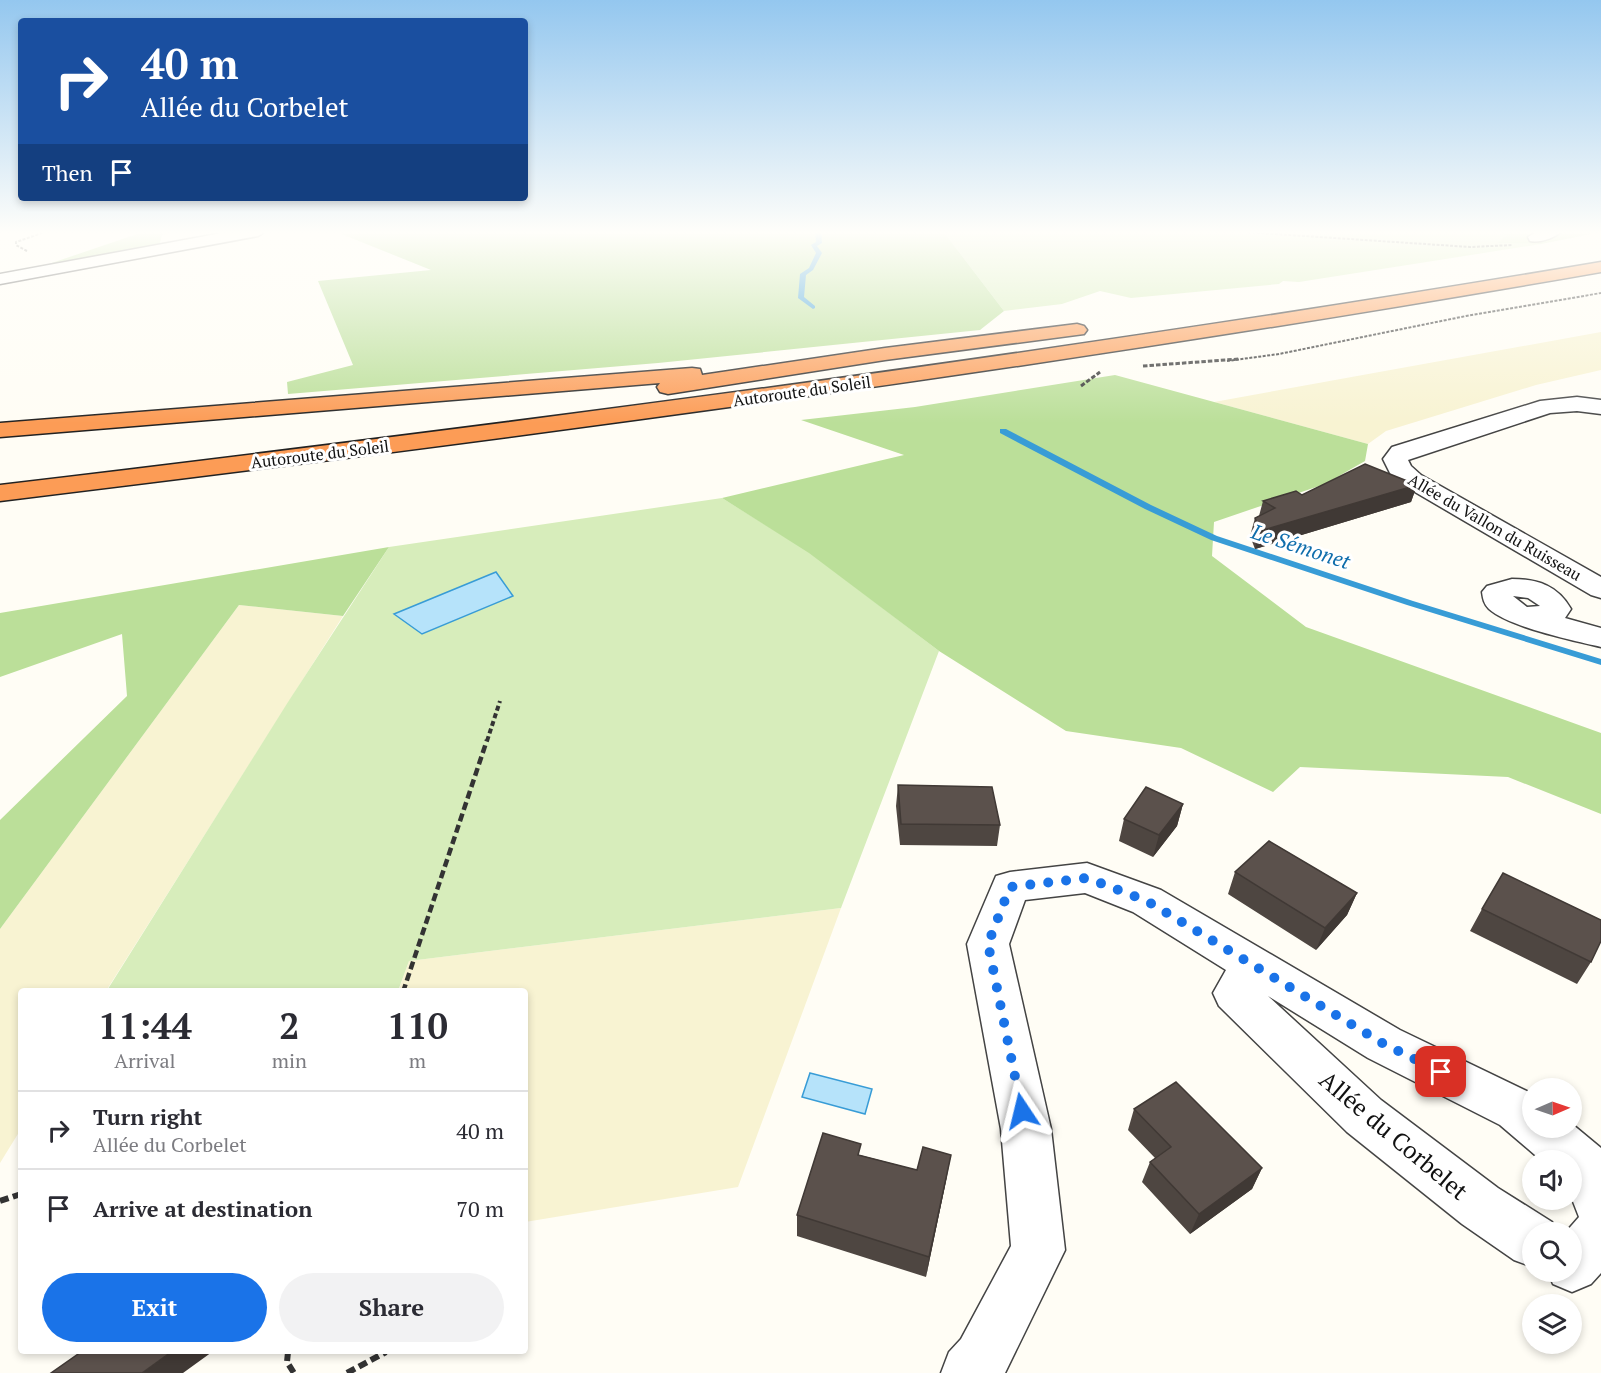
<!DOCTYPE html>
<meta charset="utf-8">
<style>
:root{--surface:#fff;--page:#f2f2f3;--text:#2b2b33;--muted:#7c7c81;--line:#e1e1e2;--accent:#1a73e8}
body{margin:0;font-family:"PT Serif",serif;background:var(--page);color:var(--text);height:100vh;display:flex;flex-direction:column;font-size:22px;white-space:nowrap}
*{box-sizing:border-box;margin:0}
p{font-size:20px;color:var(--muted)}
.icon{flex:none;width:33px;height:33px;fill:none;stroke:currentColor;stroke-width:2;stroke-linecap:round;stroke-linejoin:round}
.map{position:relative;flex:1;overflow:hidden}
.panel{position:absolute;left:18px;top:988px;width:510px;height:366px;display:flex;flex-direction:column;background:var(--surface);border-radius:6px;box-shadow:0 3px 9px #0003}
.panel>*{flex:none}
.guide{position:absolute;left:18px;top:18px;width:510px;height:183px;border-radius:6px;box-shadow:0 3px 9px #0003;background:#1a4fa0;color:#fff;overflow:hidden}
.needle{width:39px;rotate:88deg}
.buttons{position:absolute;left:1522px;top:1078px;display:grid;gap:12px}
.buttons a{display:grid;place-items:center;width:60px;height:60px;border-radius:50%;background:var(--surface);box-shadow:0 3px 9px #0003;font-size:30px}
.pin{position:absolute;display:grid;place-items:center;width:51px;height:51px;color:#fff;margin:-26px;border-radius:12px;box-shadow:0 3px 9px #0006}
.me{position:absolute;width:66px;margin:-33px;rotate:350deg;stroke-linejoin:round;filter:drop-shadow(0 0 4px #0008)}
.turn{display:flex;align-items:center;gap:21px;height:126px;padding:0 24px;font-size:27px}
.turn .icon{width:78px;height:78px;stroke-width:2.5}
.turn b{display:block;font-size:42px;line-height:51px}
.then{display:flex;align-items:center;height:57px;padding:0 24px;background:#0003;gap:12px;font-size:22px}
.eta{display:flex;justify-content:space-evenly;align-items:center;height:102px;text-align:center}
.eta b{font-size:36px;font-weight:800;line-height:42px}
.button{display:flex;gap:12px;margin-top:auto;padding:12px 24px}
.button a{flex:1;height:69px;border-radius:36px;background:var(--accent);color:#fff;font-size:24px;font-weight:800;line-height:69px;text-align:center}
.button a+a{background:var(--page);color:var(--text)}
ul{padding:0;list-style:none}
li{display:flex;align-items:center;gap:18px;height:78px;padding:0 24px;border-top:2px solid var(--line)}
li div{flex:1}
li b{display:block;font-size:22px}
li em{font-style:normal}
.map>svg:first-child{display:block}
</style>
<div class="map">
<svg width="1601" height="1373" viewBox="0 0 1601 1373">
<rect width="100%" height="100%" fill="#fffdf5"/>
<!-- farmland -->
<path fill="#f8f3d2" d="M 1601,332 L 1601,370 L 1536,385 L 1386,431 L 1368,444 L 1214,402 Z
M 239,605 L 343,616 L 106,991 L 21,992 L 21,1129 L 0,1163 L 0,929 Z
M 841,908 L 738,1187 L 525,1222 L 525,992 L 398,992 L 409,961 Z"/>
<!-- green -->
<path fill="#d7edbb" d="M 943,231 L 1494,231 L 1507,234 L 1499,243 L 1541,244 L 1299,282 L 1283,281 L 1279,284 L 1131,298 L 1100,291 L 1062,304 L 1004,311 Z
M 722,498 L 809,552 L 939,651 L 841,908 L 409,961 L 398,991 L 106,992 L 288,702 L 389,547 Z"/>
<!-- forest -->
<path fill="#bbdf99" d="M 146,231 L 182,231 L 162,235 L 159,246 L 34,269 Z
M 334,231 L 943,231 L 1004,311 L 980,330 L 658,363 L 288,394 L 287,382 L 353,365 L 318,281 L 431,270 Z
M 1494,231 L 1601,231 L 1601,232 L 1541,244 L 1498,243 L 1506,235 Z
M 1115,375 L 1368,444 L 1365,461 L 1325,484 L 1214,522 L 1212,556 L 1306,627 L 1601,733 L 1601,814 L 1508,777 L 1300,767 L 1273,792 L 1181,748 L 1066,731 L 939,651 L 809,553 L 722,498 L 904,455 L 801,420 L 915,407 Z
M 389,547 L 343,616 L 239,605 L 0,929 L 0,820 L 127,696 L 122,634 L 0,677 L 0,613 Z"/>
<!-- water -->
<path fill="#b6e3fa" stroke="#389cd6" stroke-width="1.5" d="M 496,572 L 513,596 L 422,634 L 394,614 Z
M 810,1073 L 872,1089 L 865,1114 L 802,1097 Z"/>
<g fill="none" stroke-linecap="round" stroke-linejoin="round">
<!-- stream -->
<path fill="#389cd6" fill-rule="evenodd" d="M 815,231 L 821,231 L 822,243 L 817,246 L 822,253 L 813,270 L 806,275 L 804,297 L 815,306 L 815,308 L 813,309 L 798,298 L 800,274 L 809,268 L 816,253 L 811,245 L 816,242 Z
M 1000,429 L 1006,429 L 1151,505 L 1217,536 L 1413,601 L 1601,659 L 1601,665 L 1407,605 L 1211,540 L 1145,509 L 1000,433 Z"/>
<defs>
<path id="minor" d="M 233,231 L 266,231 L 258,236 L 0,284 L 0,274 Z
M 1538,231 L 1561,231 C 1555,238 1540,243 1530,241 L 1528,237 Z
M 1577,397 L 1601,400 L 1601,414 L 1577,411 L 1550,413 L 1408,460 L 1411,466 L 1421,475 L 1601,577 L 1601,598 L 1591,595 L 1403,485 L 1391,475 L 1383,459 L 1392,447 L 1540,401 Z
M 1512,579 C 1538,579 1558,586 1571,609 L 1565,618 L 1601,628 L 1601,647 C 1574,641 1509,627 1489,609 C 1484,604 1483,599 1482,592 L 1487,586 ZM 1513,596 L 1528,598 L 1540,606 L 1527,607 Z
M 1087,863 L 1161,890 L 1400,1030 L 1533,1094 L 1533,1128 L 1572,1128 L 1572,1124 L 1601,1148 L 1601,1273 L 1591,1284 L 1572,1292 L 1553,1284 L 1548,1272 L 1572,1272 L 1572,1233 L 1565,1233 L 1579,1217 L 1572,1199 L 1572,1161 L 1542,1161 L 1500,1125 L 1368,1058 L 1268,996 L 1381,1100 L 1498,1188 L 1552,1222 L 1556,1233 L 1533,1233 L 1533,1267 L 1514,1260 L 1462,1224 L 1347,1132 L 1219,1006 L 1213,993 L 1226,970 L 1133,912 L 1085,893 L 1025,900 L 1009,944 L 1051,1129 L 1065,1250 L 1005,1373 L 941,1373 L 949,1352 L 961,1339 L 1011,1246 L 1001,1129 L 967,944 L 996,876 L 1010,872 Z"/>
<path id="highway" d="M 1601,262 L 1601,272 C 1070,365 535,436 0,501 L 0,485 C 535,421 1069,352 1601,262 Z
M 1077,324 L 1084,326 L 1087,330 L 1084,334 L 885,360 L 668,394 L 660,392 L 657,387 L 660,383 L 0,437 L 0,423 L 692,368 L 700,369 L 702,375 L 885,348 Z"/>
</defs>
<!-- minor casing -->
<use href="#minor" stroke="#444" stroke-width="3"/>
<!-- highway casing -->
<use href="#highway" stroke="#222" stroke-width="3"/>
<!-- path-far4 -->
<path stroke="#333" stroke-width="2" stroke-dasharray="3 1.5" stroke-linecap="butt" d="M 1230,231 L 1470,247 L 1512,245
M 27,251 L 16,245 L 16,242 L 48,231
M 1227,361 L 1279,354 L 1466,316 L 1601,293"/>
<!-- path-far3 -->
<path stroke="#333" stroke-width="3" stroke-dasharray="4.5 2" stroke-linecap="butt" d="M 1143,366 L 1239,359
M 1081,386 L 1100,372"/>
<!-- path-far2 -->
<path stroke="#333" stroke-width="4" stroke-dasharray="5 3" stroke-linecap="butt" d="M 487,741 L 500,701"/>
<!-- path-far1 -->
<path stroke="#333" stroke-width="4.5" stroke-dasharray="8 4" stroke-linecap="butt" d="M 403,992 L 487,740"/>
<!-- path -->
<path stroke="#333" stroke-width="6" stroke-dasharray="9 4.5" stroke-linecap="butt" d="M 0,1201 L 21,1194
M 288,1352 L 287,1362 L 294,1373
M 347,1373 L 386,1352"/>
<!-- minor -->
<use href="#minor" fill="#fff" fill-rule="evenodd"/>
<!-- highway -->
<use href="#highway" fill="#fc9c56" fill-rule="evenodd"/>
</g>
<!-- wall -->
<path fill="#4e4641" d="M 1417,485 L 1411,502 L 1255,549 L 1250,536 L 1255,518 L 1259,516 L 1263,501 L 1302,495 Z
M 898,785 L 1000,825 L 997,846 L 900,845 L 896,806 Z
M 1183,804 L 1177,826 L 1153,857 L 1119,841 L 1124,819 Z
M 1235,872 L 1357,893 L 1347,915 L 1316,950 L 1228,894 Z
M 1482,909 L 1591,962 L 1577,984 L 1470,931 Z
M 1134,1109 L 1262,1168 L 1252,1189 L 1190,1234 L 1142,1182 L 1150,1162 L 1155,1158 L 1128,1130 Z
M 860,1155 L 917,1170 L 947,1176 L 926,1277 L 797,1236 L 797,1215 Z"/>
<!-- shaded-wall -->
<path fill="#403935" d="M 1417,485 L 1411,502 L 1255,549 L 1260,531 Z
M 1183,804 L 1177,826 L 1153,857 L 1159,835 Z
M 1357,893 L 1347,915 L 1316,950 L 1325,928 Z
M 951,1155 L 947,1176 L 926,1277 L 929,1257 Z
M 1262,1168 L 1252,1189 L 1190,1234 L 1199,1214 Z
M 171,1352 L 212,1352 L 183,1373 L 142,1373 Z"/>
<!-- building -->
<path fill="#5b514c" stroke="#403935" stroke-width="1.5" d="M 1365,464 L 1417,485 L 1260,531 L 1255,518 L 1275,508 L 1263,501 L 1296,491 L 1302,495 Z
M 898,785 L 992,787 L 1000,825 L 901,824 Z
M 1146,787 L 1183,804 L 1159,835 L 1124,819 Z
M 1269,841 L 1357,893 L 1325,928 L 1235,872 Z
M 1503,873 L 1601,920 L 1601,941 L 1591,962 L 1482,909 Z
M 1176,1082 L 1262,1168 L 1199,1214 L 1150,1162 L 1171,1147 L 1134,1109 Z
M 823,1133 L 861,1144 L 858,1155 L 917,1170 L 923,1147 L 951,1155 L 929,1257 L 797,1215 Z
M 81,1352 L 171,1352 L 142,1373 L 51,1373 Z"/>
<!-- sky -->
<linearGradient id="sky" x2="0" y2="1"><stop stop-color="#94c7ef"/><stop offset="0.55" stop-color="#fffefa"/><stop offset="1" stop-color="#fffefa" stop-opacity="0"/></linearGradient>
<rect width="1601" height="423" fill="url(#sky)"/>
<g fill="none" stroke-linecap="round" stroke-linejoin="round">
<!-- route -->
<path stroke="#1a73e8" stroke-width="10" stroke-dasharray="0 18" d="M 1022,1111 L 988,944 L 1010,887 L 1087,878 L 1147,901 L 1384,1044 L 1441,1072"/>
</g>
<g text-anchor="middle" dominant-baseline="central" stroke-width="6" stroke-linejoin="round" paint-order="stroke">
<!-- far-street labels -->
<g font-size="16" fill="#111" stroke="#fff">
<text transform="translate(802 391) rotate(-8)">Autoroute du Soleil</text>
<text transform="translate(320 454) rotate(-7)">Autoroute du Soleil</text>
<text transform="translate(1495 527) rotate(30)">Allée du Vallon du Ruisseau</text>
</g>
<!-- water labels -->
<g font-size="21" font-style="italic" fill="#106eac" stroke="#fff">
<text transform="translate(1301 546) rotate(18)">Le Sémonet</text>
</g>
<!-- near-street labels -->
<g font-size="24" fill="#111" stroke="#fff">
<text transform="translate(1394 1135) rotate(40)">Allée du Corbelet</text>
</g>
</g>
</svg>
<div class="buttons">
<a><svg class="needle" viewBox="-14 -14 28 28"><path d="M0-13l5 13h-10z" fill="#e53935"/><path d="M0 13l5-13h-10z" fill="#7c7c81"/></svg></a>
<a><svg class="icon" aria-label="sound" viewBox="0 0 24 24"><path d="M4 9h4l5-4v14l-5-4H4zM17 9q2 3 0 6"/></svg></a>
<a><svg class="icon" aria-label="search" viewBox="0 0 24 24"><circle cx="10" cy="10" r="6"/><path d="M15 15l6 6"/></svg></a>
<a><svg class="icon" aria-label="layers" viewBox="0 0 24 24"><path d="M12 4l9 5-9 5-9-5zM3 14l9 5 9-5"/></svg></a>
</div>
<div class="pin" style="left:1441px;top:1072px;background:#d93025"><svg class="icon" aria-label="arrive" viewBox="0 0 24 24"><path d="M6 21V4h12l-3 4 3 4H6"/></svg></div>
<svg class="me" style="left:1022px;top:1111px" viewBox="-20 -20 40 40"><path d="M0-17L14 15 0 8-14 15z" fill="#1a73e8" stroke="#fff" stroke-width="4"/></svg>
<div class="guide">
<div class="turn"><svg class="icon" aria-label="right" viewBox="0 0 24 24"><path d="M7 20v-9h11M14 6l5 5-5 5"/></svg><div><b>40 m</b>Allée du Corbelet</div></div>
<div class="then">Then<svg class="icon" aria-label="arrive" viewBox="0 0 24 24"><path d="M6 21V4h12l-3 4 3 4H6"/></svg></div>
</div>
<section class="panel">
<div class="eta">
<div><b>11:44</b><p>Arrival</p></div>
<div><b>2</b><p>min</p></div>
<div><b>110</b><p>m</p></div>
</div>
<ul>
<li><svg class="icon" aria-label="right" viewBox="0 0 24 24"><path d="M7 20v-9h11M14 6l5 5-5 5"/></svg><div><b>Turn right</b><p>Allée du Corbelet</p></div><em>40 m</em></li>
<li><svg class="icon" aria-label="arrive" viewBox="0 0 24 24"><path d="M6 21V4h12l-3 4 3 4H6"/></svg><div><b>Arrive at destination</b></div><em>70 m</em></li>
</ul>
<div class="button"><a>Exit</a><a>Share</a></div>
</section>
</div>
